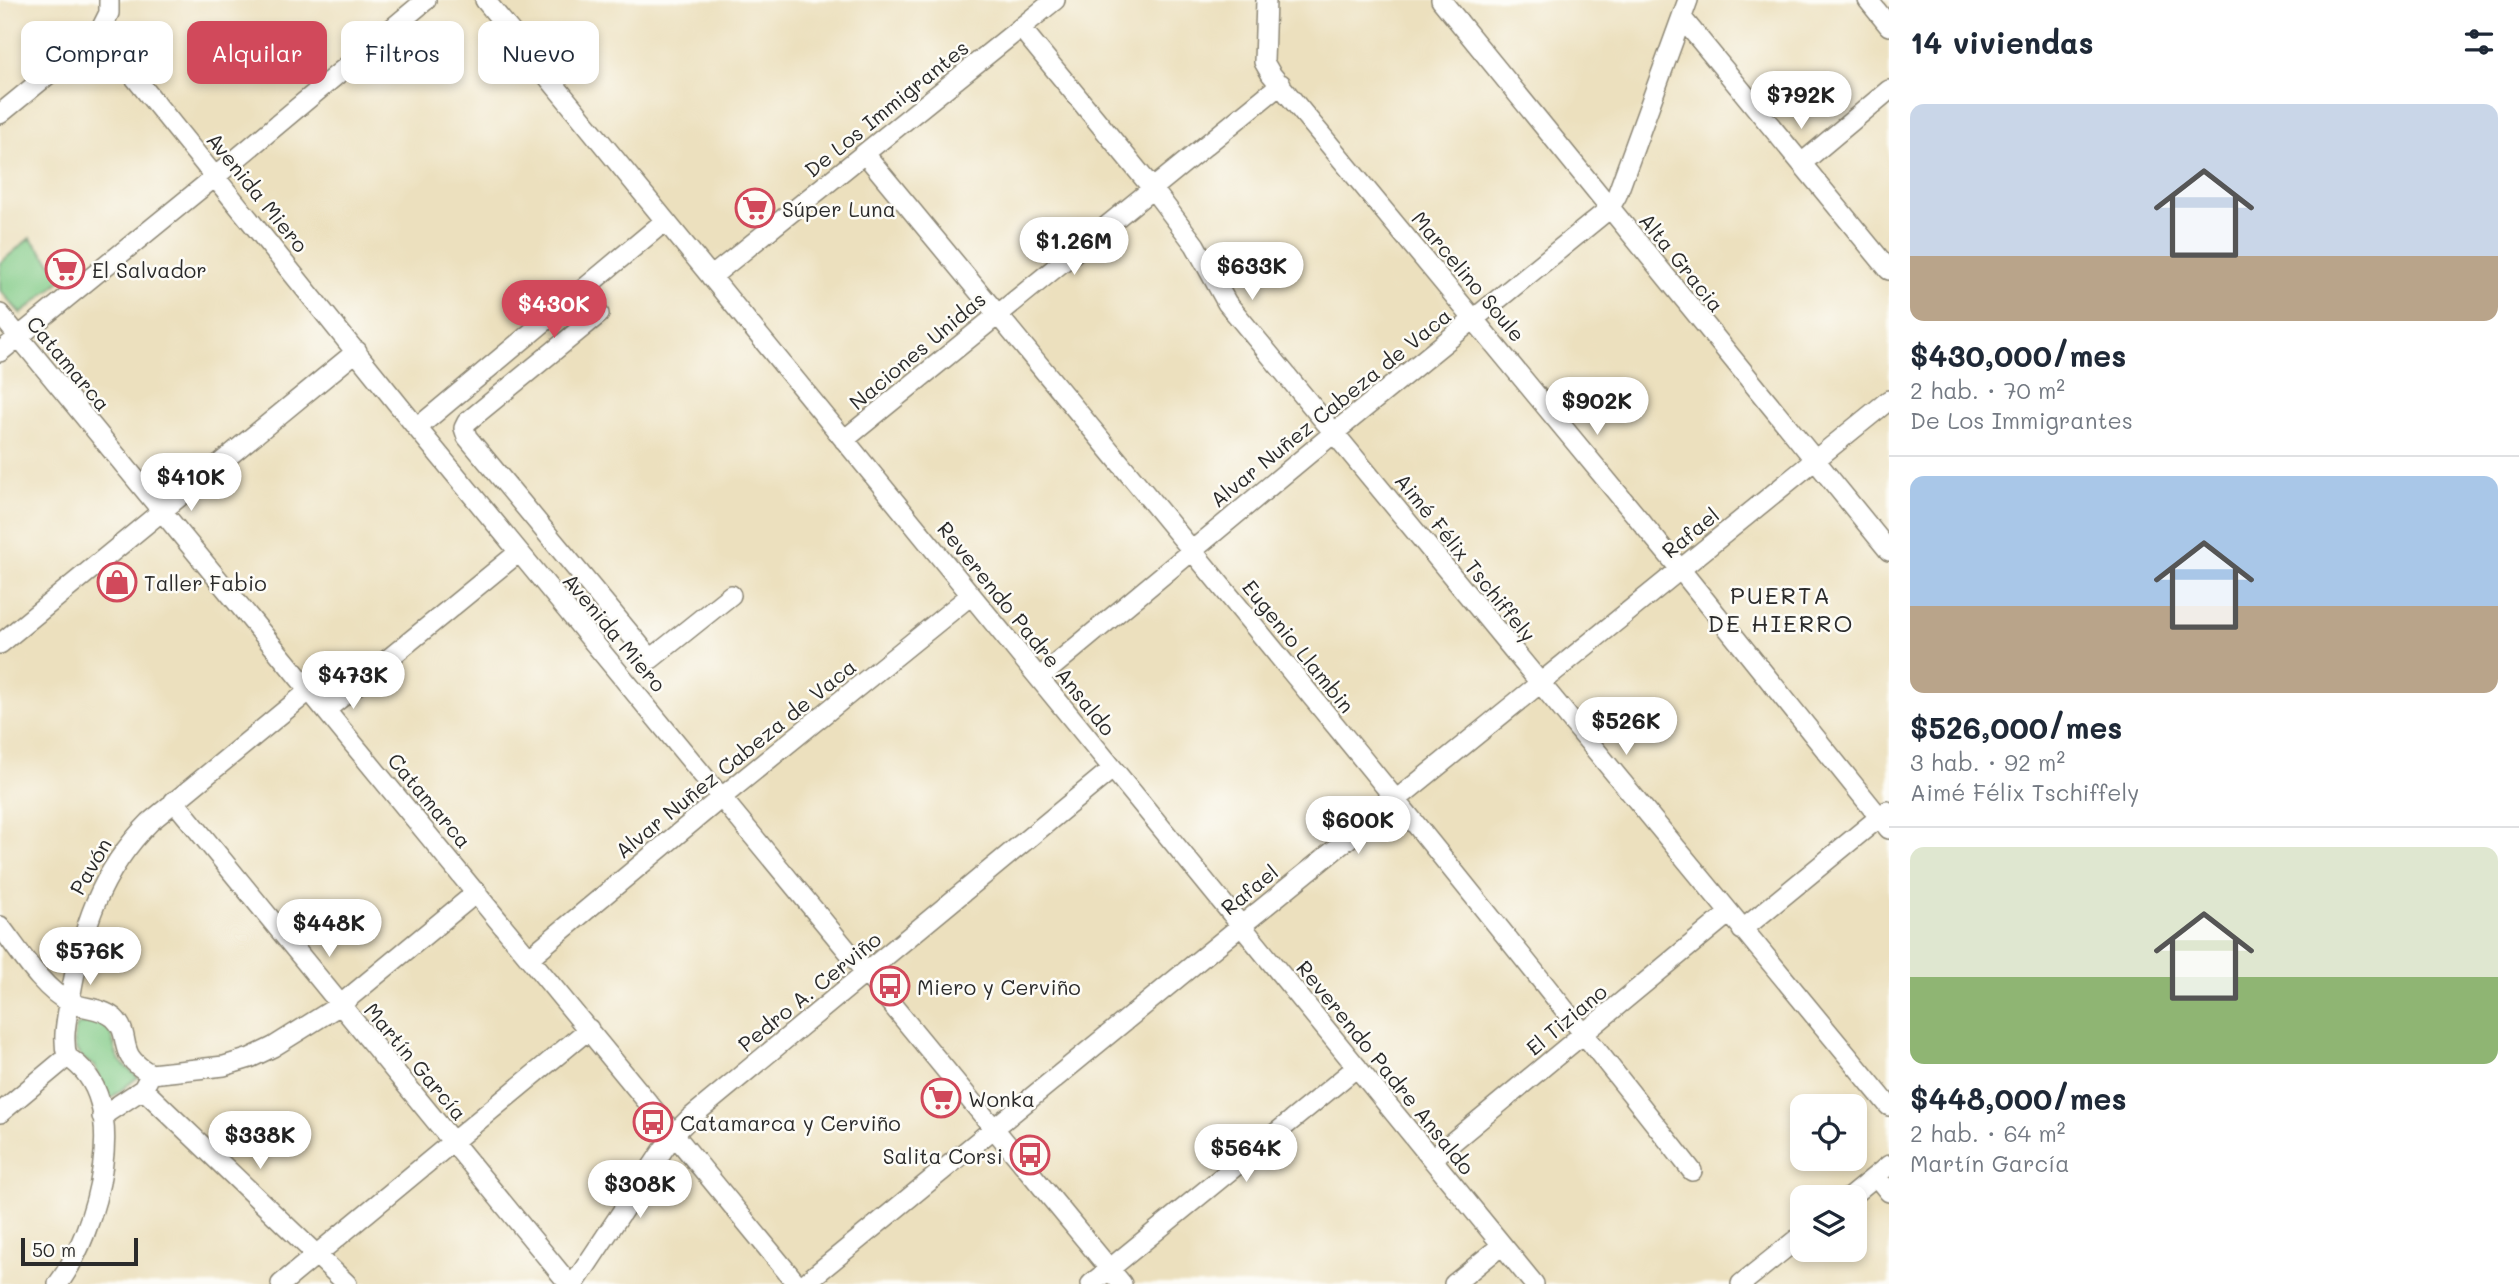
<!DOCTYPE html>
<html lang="es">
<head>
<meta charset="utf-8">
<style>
  :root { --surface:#fff; --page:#f2f2f3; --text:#1f2937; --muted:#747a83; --line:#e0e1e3; --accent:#d1495b }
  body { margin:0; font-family:Mali,sans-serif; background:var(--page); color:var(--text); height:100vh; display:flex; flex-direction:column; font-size:26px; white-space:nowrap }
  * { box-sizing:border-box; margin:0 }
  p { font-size:23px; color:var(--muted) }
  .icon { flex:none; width:38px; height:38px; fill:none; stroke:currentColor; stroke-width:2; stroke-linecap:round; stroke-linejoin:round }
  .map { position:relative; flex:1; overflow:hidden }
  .drawer { display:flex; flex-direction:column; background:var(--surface); width:630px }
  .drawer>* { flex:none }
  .banner { position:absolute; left:21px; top:21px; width:665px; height:63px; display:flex; gap:14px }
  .fabs { position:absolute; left:1790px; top:1094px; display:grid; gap:14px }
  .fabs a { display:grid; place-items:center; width:77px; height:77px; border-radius:14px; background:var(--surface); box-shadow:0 4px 10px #0003; font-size:35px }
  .scale { position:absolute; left:21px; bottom:18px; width:117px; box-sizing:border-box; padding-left:7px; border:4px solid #2b2b2b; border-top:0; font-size:19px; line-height:24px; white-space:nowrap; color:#2b2b2b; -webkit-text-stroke:5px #fdfcf7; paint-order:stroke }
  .price { position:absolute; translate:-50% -60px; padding:0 16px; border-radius:24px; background:#fff; color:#222; font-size:23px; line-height:46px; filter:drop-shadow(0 2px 4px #0008) }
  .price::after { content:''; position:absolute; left:50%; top:42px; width:21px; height:16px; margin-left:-10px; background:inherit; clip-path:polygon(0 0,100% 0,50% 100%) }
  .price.selected { background:var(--accent); color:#fff }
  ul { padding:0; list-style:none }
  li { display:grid; align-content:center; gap:14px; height:371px; padding:0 21px }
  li+li { border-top:2px solid var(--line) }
  li span { display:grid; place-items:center; height:217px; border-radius:14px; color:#555 }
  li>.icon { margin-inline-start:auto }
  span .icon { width:126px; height:126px; fill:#fffc; stroke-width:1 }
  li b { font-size:30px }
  h2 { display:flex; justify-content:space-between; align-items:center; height:84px; padding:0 21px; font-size:30px }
  .tag { padding:0 24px; border-radius:14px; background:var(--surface); box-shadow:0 4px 10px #0003; font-size:24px; line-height:63px }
  .tag.selected { background:var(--accent); color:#fff }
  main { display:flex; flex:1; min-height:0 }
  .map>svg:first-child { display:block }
  .green { fill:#81ca86; stroke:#567a58; stroke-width:2 }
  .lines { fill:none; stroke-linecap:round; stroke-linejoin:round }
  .minor-casing { stroke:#8c8674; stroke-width:22 }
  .minor { stroke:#fff; stroke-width:19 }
  .labels { text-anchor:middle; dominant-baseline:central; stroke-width:5; stroke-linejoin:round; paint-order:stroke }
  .street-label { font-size:21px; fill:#2b2b2b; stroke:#fdfcf7 }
  .poi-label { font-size:21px; fill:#2b2b2b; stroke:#fdfcf7; text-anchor:start }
  .quarter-label { font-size:24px; letter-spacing:2px; fill:#2b2b2b; stroke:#fdfcf7 }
</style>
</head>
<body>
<main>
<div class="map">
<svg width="1889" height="1284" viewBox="0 0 1889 1284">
  <rect width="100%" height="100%" fill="#fdfcf7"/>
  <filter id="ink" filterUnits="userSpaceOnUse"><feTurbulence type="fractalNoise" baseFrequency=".0143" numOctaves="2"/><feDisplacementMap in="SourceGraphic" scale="14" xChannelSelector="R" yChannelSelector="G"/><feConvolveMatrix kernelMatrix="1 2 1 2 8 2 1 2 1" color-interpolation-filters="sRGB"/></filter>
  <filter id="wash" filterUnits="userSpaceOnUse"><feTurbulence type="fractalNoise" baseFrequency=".00686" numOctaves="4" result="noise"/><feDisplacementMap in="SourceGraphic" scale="28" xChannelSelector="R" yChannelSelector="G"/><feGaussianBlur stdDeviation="1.57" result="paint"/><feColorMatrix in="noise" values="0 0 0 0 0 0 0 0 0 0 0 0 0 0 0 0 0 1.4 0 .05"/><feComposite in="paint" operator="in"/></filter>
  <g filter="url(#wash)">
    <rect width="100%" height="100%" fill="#ece0be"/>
    <path class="green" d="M30,238l34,40 -43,36 -21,-24v-27z
      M96,1020l13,7c10,30 1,28 29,50l-31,24 -12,-35c-19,-9 -25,-20 -18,-41z"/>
  </g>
  <g filter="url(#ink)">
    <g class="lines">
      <defs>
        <path id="minor" d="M485,0l1049,1284
          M1266,0l-2,62 7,12 409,495 209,260
          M1441,0l448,551
          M1868,0l21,26
          M1682,18l207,252
          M1021,28l131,160 43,57 32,58 662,803
          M99,33l318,395 705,856
          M0,114l99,-81 10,-20v-13
          M865,154c278,337 558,673 827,1017
          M1802,163l87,-73
          M711,277l344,-277
          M0,314l797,970
          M599,314l-132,108 -3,6 3,9 184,222 80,-64
          M0,352l216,-176 210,-176
          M417,428l248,-207
          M844,440l437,-356
          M0,644l357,-293
          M1039,678l296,-246 274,-223 8,-14 71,-195
          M326,710l193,-158
          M174,801l395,483
          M0,926c18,23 43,64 69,76 14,7 32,5 45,16 20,19 -1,36 37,56
          M1742,930l145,-119
          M530,957l192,-160 249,-202
          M67,1057c-5,-20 0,-39 3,-58 12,-70 29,-126 80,-177l160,-132
          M143,1089l204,195
          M0,1113l67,-56
          M102,1116l41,-27 8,-15 73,-8 26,-8 23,-11 67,-42 137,-113
          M1432,1159l296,-245
          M1876,1176l13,16
          M1850,1197l39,-32
          M58,1284c38,-51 78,-187 9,-227
          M281,1284l308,-255
          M574,1284l89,-134 12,-17 15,-15 422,-349
          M804,1284l438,-359 647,-525
          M1091,1284l266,-217
          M1454,1284l48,-39
          M1741,1284l61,-49"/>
      </defs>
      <use href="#minor" class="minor-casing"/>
      <use href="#minor" class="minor"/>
    </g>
  </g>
  <defs>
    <symbol id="supermarket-ring" viewBox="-11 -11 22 22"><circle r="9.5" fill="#fdfcf7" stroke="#d1495b" stroke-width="1.5"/><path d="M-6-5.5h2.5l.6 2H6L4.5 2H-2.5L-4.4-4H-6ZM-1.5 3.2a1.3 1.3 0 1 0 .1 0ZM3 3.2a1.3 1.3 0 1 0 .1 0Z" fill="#d1495b"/></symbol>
    <symbol id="shop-ring" viewBox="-11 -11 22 22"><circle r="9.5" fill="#fdfcf7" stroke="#d1495b" stroke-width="1.5"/><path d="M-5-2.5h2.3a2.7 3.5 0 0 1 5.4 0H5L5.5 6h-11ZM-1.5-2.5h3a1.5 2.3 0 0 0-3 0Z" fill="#d1495b"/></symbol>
    <symbol id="bus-ring" viewBox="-11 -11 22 22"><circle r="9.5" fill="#fdfcf7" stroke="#d1495b" stroke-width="1.5"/><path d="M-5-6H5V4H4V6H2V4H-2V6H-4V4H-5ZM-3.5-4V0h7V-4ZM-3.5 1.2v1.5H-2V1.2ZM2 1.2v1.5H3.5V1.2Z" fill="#d1495b"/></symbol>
  </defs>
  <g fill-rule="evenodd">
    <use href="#supermarket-ring" x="733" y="186" width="44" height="44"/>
    <use href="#supermarket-ring" x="43" y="247" width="44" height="44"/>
    <use href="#shop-ring" x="95" y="560" width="44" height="44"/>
    <use href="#bus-ring" x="868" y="964" width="44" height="44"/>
    <use href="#supermarket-ring" x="919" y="1076" width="44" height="44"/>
    <use href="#bus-ring" x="631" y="1100" width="44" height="44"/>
    <use href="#bus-ring" x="1008" y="1133" width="44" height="44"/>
  </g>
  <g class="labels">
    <g class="street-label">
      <text transform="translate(886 108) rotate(-39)">De Los Immigrantes</text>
      <text transform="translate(258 192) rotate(51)">Avenida Miero</text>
      <text transform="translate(1682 262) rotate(51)">Alta Gracia</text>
      <text transform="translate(1469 276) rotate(50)">Marcelino Soule</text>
      <text transform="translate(917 350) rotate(-40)">Naciones Unidas</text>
      <text transform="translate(69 363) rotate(50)">Catamarca</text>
      <text transform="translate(1330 407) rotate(-39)">Alvar Nuñez Cabeza de Vaca</text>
      <text transform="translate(1690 532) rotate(-39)">Rafael</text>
      <text transform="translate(1466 557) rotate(51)">Aimé Félix Tschiffely</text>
      <text transform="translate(1027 628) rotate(51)">Reverendo Padre Ansaldo</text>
      <text transform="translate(615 632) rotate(50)">Avenida Miero</text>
      <text transform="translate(1299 646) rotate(51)">Eugenio Llambin</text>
      <text transform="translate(735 758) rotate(-39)">Alvar Nuñez Cabeza de Vaca</text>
      <text transform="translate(430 800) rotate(50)">Catamarca</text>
      <text transform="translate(90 866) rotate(-60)">Pavón</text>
      <text transform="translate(1249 889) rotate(-39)">Rafael</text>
      <text transform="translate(809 991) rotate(-39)">Pedro A. Cerviño</text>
      <text transform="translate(1566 1019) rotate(-40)">El Tiziano</text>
      <text transform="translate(416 1061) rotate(50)">Martín García</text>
      <text transform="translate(1386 1067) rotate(51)">Reverendo Padre Ansaldo</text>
    </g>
    <g class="poi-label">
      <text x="782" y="208">Súper Luna</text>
      <text x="92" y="269">El Salvador</text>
      <text x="144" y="582">Taller Fabio</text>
      <text x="917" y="986">Miero y Cerviño</text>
      <text x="968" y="1098">Wonka</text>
      <text x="680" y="1122">Catamarca y Cerviño</text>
      <text x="1003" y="1155" text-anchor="end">Salita Corsi</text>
    </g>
    <g class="quarter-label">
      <text x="1781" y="594">PUERTA<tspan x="1781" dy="28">DE HIERRO</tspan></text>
    </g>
  </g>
</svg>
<div class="fabs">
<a><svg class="icon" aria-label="locate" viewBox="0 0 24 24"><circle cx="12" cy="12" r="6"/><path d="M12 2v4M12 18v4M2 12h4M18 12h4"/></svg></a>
<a><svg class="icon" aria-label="layers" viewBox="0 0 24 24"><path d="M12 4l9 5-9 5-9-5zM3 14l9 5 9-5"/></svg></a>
</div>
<div class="scale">50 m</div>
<b class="price" style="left:1801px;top:131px">$792K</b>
<b class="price" style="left:1074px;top:277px">$1.26M</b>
<b class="price" style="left:1252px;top:302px">$633K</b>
<b class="price selected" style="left:554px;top:340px">$430K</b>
<b class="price" style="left:1597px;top:437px">$902K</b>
<b class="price" style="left:191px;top:513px">$410K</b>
<b class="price" style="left:353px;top:711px">$473K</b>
<b class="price" style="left:1626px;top:757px">$526K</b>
<b class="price" style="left:1358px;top:856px">$600K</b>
<b class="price" style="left:329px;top:959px">$448K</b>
<b class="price" style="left:90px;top:987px">$576K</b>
<b class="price" style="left:260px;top:1171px">$338K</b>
<b class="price" style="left:1246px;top:1184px">$564K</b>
<b class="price" style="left:640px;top:1220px">$308K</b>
<div class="banner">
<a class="tag">Comprar</a>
<a class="tag selected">Alquilar</a>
<a class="tag">Filtros</a>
<a class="tag">Nuevo</a>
</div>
</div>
<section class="drawer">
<h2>14 viviendas<svg class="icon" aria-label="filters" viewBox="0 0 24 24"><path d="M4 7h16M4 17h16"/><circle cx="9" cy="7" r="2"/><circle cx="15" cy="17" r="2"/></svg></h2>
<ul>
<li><span style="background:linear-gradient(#c9d6e8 70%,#b9a48a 0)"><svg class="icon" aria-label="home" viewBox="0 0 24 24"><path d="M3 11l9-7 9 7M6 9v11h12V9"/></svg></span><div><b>$430,000/mes</b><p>2 hab. · 70 m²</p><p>De Los Immigrantes</p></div></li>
<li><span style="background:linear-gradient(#a9c7e8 60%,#b9a48a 0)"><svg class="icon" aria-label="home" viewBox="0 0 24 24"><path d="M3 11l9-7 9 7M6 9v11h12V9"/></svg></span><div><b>$526,000/mes</b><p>3 hab. · 92 m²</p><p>Aimé Félix Tschiffely</p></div></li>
<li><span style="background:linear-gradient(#dfe7d0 60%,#8fb573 0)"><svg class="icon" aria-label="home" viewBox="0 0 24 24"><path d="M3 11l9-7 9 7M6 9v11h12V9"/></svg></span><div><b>$448,000/mes</b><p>2 hab. · 64 m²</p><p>Martín García</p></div></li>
</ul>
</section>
</main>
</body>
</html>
